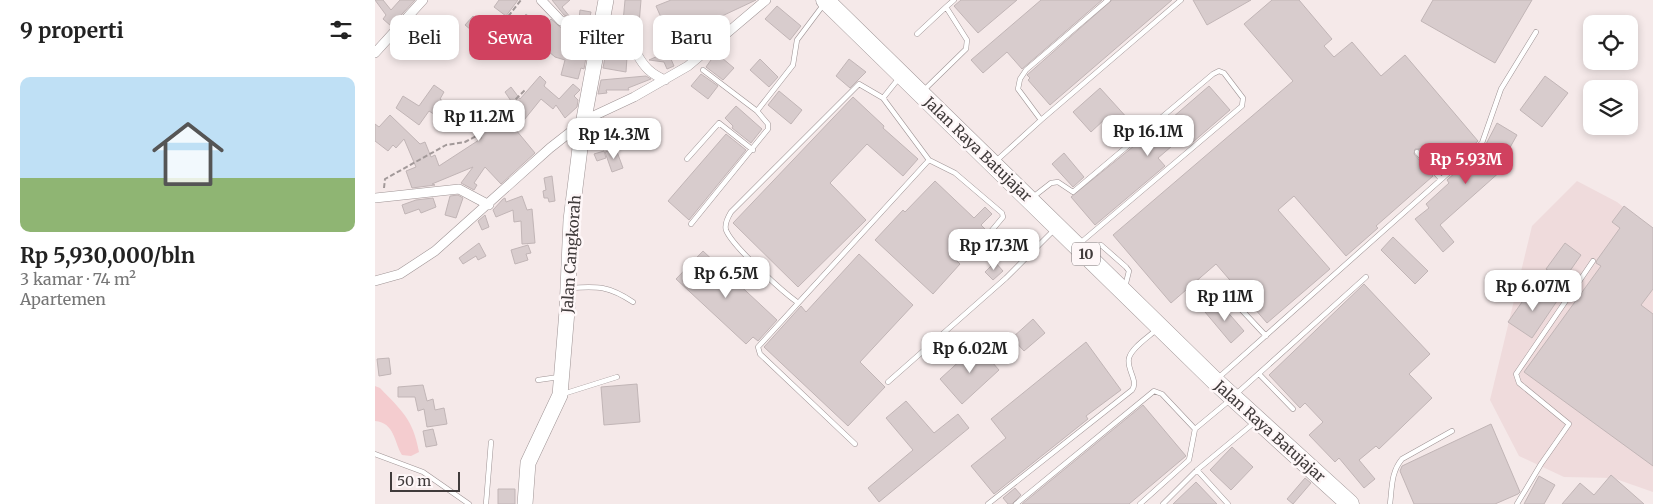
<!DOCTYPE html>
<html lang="id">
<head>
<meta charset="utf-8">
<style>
  :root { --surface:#fff; --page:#f6f6f6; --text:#222; --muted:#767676; --line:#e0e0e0; --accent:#d0415f }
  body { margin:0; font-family:Merriweather,serif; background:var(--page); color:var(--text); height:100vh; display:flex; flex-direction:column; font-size:19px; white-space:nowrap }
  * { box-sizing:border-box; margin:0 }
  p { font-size:16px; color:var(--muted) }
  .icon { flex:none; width:28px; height:28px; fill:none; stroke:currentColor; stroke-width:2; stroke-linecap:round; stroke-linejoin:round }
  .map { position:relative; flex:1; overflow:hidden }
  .sheet { display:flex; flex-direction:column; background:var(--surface); width:375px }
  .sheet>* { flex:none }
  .top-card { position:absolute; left:15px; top:15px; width:475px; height:45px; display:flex; gap:10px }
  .fabs { position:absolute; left:1208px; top:15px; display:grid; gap:10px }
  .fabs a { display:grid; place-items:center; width:55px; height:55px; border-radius:10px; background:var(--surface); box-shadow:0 2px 8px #0003; font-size:25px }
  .scale { position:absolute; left:15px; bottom:12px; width:70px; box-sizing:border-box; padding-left:5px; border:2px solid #403b3b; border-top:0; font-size:14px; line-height:18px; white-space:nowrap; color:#403b3b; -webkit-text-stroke:4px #fef7f8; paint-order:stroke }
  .price { position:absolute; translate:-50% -42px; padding:0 11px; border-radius:10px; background:#fff; color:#222; font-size:16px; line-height:32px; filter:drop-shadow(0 1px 2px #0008) }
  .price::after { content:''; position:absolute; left:50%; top:30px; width:15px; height:11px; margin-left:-8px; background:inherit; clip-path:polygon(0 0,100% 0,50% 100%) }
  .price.on { background:var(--accent); color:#fff }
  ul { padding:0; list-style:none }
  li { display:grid; align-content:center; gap:10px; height:265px; padding:0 20px }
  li+li { border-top:1px solid var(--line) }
  li span { display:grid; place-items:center; height:155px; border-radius:10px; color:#555 }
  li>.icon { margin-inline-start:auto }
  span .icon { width:90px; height:90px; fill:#fffc; stroke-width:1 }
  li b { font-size:21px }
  h2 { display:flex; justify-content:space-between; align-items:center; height:60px; padding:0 20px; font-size:21px }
  .pill { padding:0 18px; border-radius:10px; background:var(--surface); box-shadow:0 2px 8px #0003; font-size:18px; line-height:45px }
  .pill.on { background:var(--accent); color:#fff }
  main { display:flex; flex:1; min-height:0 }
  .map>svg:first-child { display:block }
  .built { fill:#efdbdc }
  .green { fill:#f4cccf }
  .building { fill:#d8cccd; stroke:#c1b5b6 }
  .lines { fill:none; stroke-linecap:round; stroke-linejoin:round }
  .lane-casing { stroke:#9e9394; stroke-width:5.5 }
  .street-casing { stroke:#9e9394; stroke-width:10 }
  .primary-casing { stroke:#9e9394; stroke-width:16 }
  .highway-casing { stroke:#9e9394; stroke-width:19 }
  .path { stroke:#a29999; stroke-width:2; stroke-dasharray:5 2.5; stroke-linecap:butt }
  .lane { stroke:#fff; stroke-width:4.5 }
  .street { stroke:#fff; stroke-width:9 }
  .primary { stroke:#fff; stroke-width:15 }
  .highway { stroke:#fff; stroke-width:18 }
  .labels { text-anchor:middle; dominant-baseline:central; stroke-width:5; stroke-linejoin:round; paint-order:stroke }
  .shield { fill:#fef7f8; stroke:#797374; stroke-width:1 }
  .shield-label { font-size:14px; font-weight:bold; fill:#403b3b }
  .street-label { font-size:15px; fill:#403b3b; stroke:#fef7f8 }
</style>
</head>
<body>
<main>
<section class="sheet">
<h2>9 properti<svg class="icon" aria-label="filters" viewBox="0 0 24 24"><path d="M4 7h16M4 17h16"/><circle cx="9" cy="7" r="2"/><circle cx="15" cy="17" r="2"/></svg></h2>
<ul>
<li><span style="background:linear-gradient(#bfe0f5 65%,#8fb573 0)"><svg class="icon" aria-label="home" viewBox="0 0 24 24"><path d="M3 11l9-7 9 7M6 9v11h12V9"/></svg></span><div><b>Rp 5,930,000/bln</b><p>3 kamar · 74 m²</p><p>Apartemen</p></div></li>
</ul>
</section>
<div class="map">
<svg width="1278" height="504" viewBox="0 0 1278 504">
  <rect width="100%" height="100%" fill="#f5e9e9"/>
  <path class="built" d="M1202,181l40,21 36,29v261l-40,-14 -49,-1 -45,-21 -29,-56 42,-174z"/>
  <path class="green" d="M0,386l5,2c22,23 33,31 39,64l-8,4 -9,-1c-8,-13 -7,-32 -27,-34z"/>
  <path class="building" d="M0,0h8l8,10 9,-10h15l-24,26 -8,-7 3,-4z
    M124,0h19l-12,16 -12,-9z
    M177,0h18l-8,7 8,10 -6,-2z
    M250,0h16l-4,48 -6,3 1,6h-5l-1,15 -23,-4 9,-47 11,1z
    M296,0h85l-85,40 -15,-34z
    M586,0h56l-39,33 -24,-27z
    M666,0h61l-80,69 -15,-17 -24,21 -12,-13z
    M737,0h60l-122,105 -22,-25 2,-2 -3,-3z
    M818,0h58l-44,25z
    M897,0h27l33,39 -8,7 10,11 18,-15 29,34 24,-21 73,86 -36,33 -22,-25h-5l-1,5 19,22 -57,50 2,2 -32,28 -52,-60 -16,14 52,59 -63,54 -51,-59 -45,39 -58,-68 180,-154 -49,-57z
    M1058,0h99l-37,63 -74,-42z
    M402,6l24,20 -11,14 -25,-21z
    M205,10l11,2 -2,9 -10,-2z
    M151,14l16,14 9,-9 9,8 30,7 -6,35 -3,-1 -3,11 -17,-4 4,-15 -10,-3 -21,-18 2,-2 -17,-14z
    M98,16l13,12 1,-2 13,17 -9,8 -15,-17 -11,-9z
    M132,42l10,8 -6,8 -10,-8z
    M289,43l10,23 -7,3 -3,-7 -15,-2 11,-5 -4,-8z
    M341,53l18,15 -11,12 -17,-13z
    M385,59l18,18 -9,10 -19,-17z
    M474,59l17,13 -16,16 -14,-12z
    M326,74l17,12 -10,13 -17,-13z
    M165,76l6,6 -2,4 15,13 14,-15 7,6 -6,6 4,4 -1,7 -12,11 -9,-13 -3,4 -12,-10 -25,31 19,23 -34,31 -16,-17 -11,16 3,2 -3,5 -13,-7 12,-16 -41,17 3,1 -23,3 -6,-17 10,-4 -12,-28 -8,9 -3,-3 -5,6 -13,-10v-17l4,3 11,-12 30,29 5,-2 6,15 4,-2 4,11 43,-28 -14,-15 8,-7 14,16 25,-25 -10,-15 6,-5 9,12z
    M271,76l5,3 -23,9 1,2h-23l1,3 -9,1 3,-14z
    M1170,76l23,17 -26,34 -22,-17z
    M59,85l10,7 -4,7 11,8 -8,13 -14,-9 -10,14 -23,-17 7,-12 16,10z
    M834,86l21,24 -37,32 -7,-8 -28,24 7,8 -70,59 -24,-28 74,-60 19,-15 1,2z
    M725,88l39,43 -13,11 -20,-24 -15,14 -18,-20z
    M404,91l23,19 -11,14 -23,-19z
    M478,97l31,29 -1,2 35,31 -15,17 -36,-32 -37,39 36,37 -68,67 -65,-64z
    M361,106l26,23 -11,14 -19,-15 1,-2 -8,-8z
    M229,118l6,11 -10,3 -3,-11z
    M1122,123l20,12 -18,32 3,3 -62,55 14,17 -11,10 -28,-33 14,-11 -3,-4 23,-21 -2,-3 38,-34z
    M351,134l20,16 -57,70 -21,-19z
    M241,149l7,19 -11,4 -7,-20z
    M229,151l2,7 -9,3 -3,-7z
    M689,153l20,24 -11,10 -21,-23z
    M177,176l3,25 -6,1 -1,-4h-4l-1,-7 3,-1 -2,-12z
    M560,181l39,37 11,-11 7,7 -11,11 4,4 -29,31 4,4 -27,30 -58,-54 28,-30 2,2z
    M83,195l5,3 -7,20 -11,-3 5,-19z
    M147,196l5,14 5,-1 3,34 -13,1 -1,-23 -7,1 -1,-12 -17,7 -3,-7 10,-11 2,-1 1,4z
    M58,198l3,9 -15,6 -2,-4 -14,5 -3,-9 14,-5z
    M1249,206l29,22v61l-12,16 12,9v152l-129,-94 77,-106 -5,-3 1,-3 23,-32 -8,-6z
    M110,215l4,12 -7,3 -4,-9z
    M1018,237l35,34 -13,13 -34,-34z
    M104,243l7,13 -8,4 -2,-4 -13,8 -4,-6z
    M1190,243l16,12 -18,26 -17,-12z
    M153,245l3,8 -5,1 2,6 -13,4 -4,-14z
    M328,251l74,69 -19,21 -5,-4 -7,7 -70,-65z
    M484,254l54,51 -53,57 25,25 -37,39 -84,-79 37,-41 5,6z
    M620,262l8,9 -10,9 -8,-8z
    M989,284l66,70 -21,20 23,24 -53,51 -3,-3 -17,14 16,19 -11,9 -25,-30 -4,4 -26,-27 14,-13 -18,-19 -5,5 -31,-33z
    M1159,285l23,16 -25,37 -24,-16z
    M843,301l26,30 -13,12 -26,-31z
    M658,319l12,14 -21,18 -12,-13z
    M711,342l35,48 -35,26 2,3 -94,75 -23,-28 35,-28 -15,-19z
    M602,345l22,25 -37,34 -22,-25z
    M14,358l2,16 -12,2 -2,-17z
    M262,384l3,38 -36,3 -3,-38z
    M48,385l4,16 6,-2 2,11 9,-2 3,16 -20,3 -3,-18 -6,2 -3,-14h-17v-10z
    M531,401l28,32 24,-19 11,14 -90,74 -11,-14 45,-38 -27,-32z
    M768,405l43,51 -57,48h-107z
    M1116,424l29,68 -2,2 -23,10h-81l-14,-33 2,-5z
    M58,429l4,16 -11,2 -3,-16z
    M857,447l21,20 -22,23 -21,-20z
    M1236,475l33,29h-82l18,-21 14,12z
    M1164,476l16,9 -11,19h-20z
    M930,478l6,5 -18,21 -6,-5z
    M821,482l21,22h-44z
    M640,488l6,7 -9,9h-4l-5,-6z
    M123,489h17v15h-17z"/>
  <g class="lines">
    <defs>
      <path id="lane" d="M733,0l-82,70 -6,9 -2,10 23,31 140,-120
        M542,34l29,-27
        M328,70l54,41
        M548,91l43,-42 1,-9 -21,-33 8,-7
        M508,98l16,-20
        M1042,152l24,27
        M312,159l32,-36 34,27
        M621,161l45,-41
        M658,197l18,-14 7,-1 15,10 140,-118 6,-3 5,2 19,25 -1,8 -163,138
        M316,224l77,-95v-5l-11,-13 36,-46 4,-25 27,-36
        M714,251l5,-4 7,-2 25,22 3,4 -4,16
        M195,288c28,-2 39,-2 63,14
        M847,289l44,47
        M422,302c-15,-11 -65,-56 -71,-72 -2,-6 2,-13 5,-18l128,-128 24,14 46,62 26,13 47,40 1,4 -25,30
        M884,374l34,35
        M842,379l265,-236 19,-54 35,-57
        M163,380l21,-3
        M513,382l118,-104 49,-49
        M188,394l54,-17
        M860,395l131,-118
        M480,444l-95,-90 -2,-7 171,-187
        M0,454l48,18 46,32
        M822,470l31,34
        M111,504l5,-62
        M613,504l144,-114c7,-9 -6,-21 -3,-32 3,-11 20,-21 28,-29
        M641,504l138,-113 8,3 33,35
        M765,504l49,-44 6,-31 35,-29
        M788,504l34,-34 58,-48
        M1015,504c2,-16 1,-32 12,-45l50,-28
        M1142,504l24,-40 28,-40 -50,-41 -3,-9 77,-113"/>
      <path id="street" d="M166,0l20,21 40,9
        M0,53l48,-53
        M262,54c7,13 14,20 28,26
        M0,198l84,-9 30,16
        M0,281l25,-7 35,-23 115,-103 37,-29 47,-22 54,-31 78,-66"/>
      <path id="primary" d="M150,504l3,-41 32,-68 7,-84 4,-91 12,-96 23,-124"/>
      <path id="highway" d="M450,0l390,381 135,123"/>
    </defs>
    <use href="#lane" class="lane-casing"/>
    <use href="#street" class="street-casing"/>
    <use href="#primary" class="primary-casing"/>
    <use href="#highway" class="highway-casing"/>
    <path class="path" d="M124,28l22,-28
      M9,188l1,-9 61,-34 19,-3 17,-9 44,-44"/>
    <use href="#lane" class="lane"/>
    <use href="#street" class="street"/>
    <use href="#primary" class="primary"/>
    <use href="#highway" class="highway"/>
  </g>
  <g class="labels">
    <rect class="shield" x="697" y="242.5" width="28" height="23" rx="4"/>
    <g class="shield-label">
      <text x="711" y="254">10</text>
    </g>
    <g class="street-label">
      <text transform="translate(603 149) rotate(44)">Jalan Raya Batujajar</text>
      <text transform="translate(196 254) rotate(-86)">Jalan Cangkorah</text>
      <text transform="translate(895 431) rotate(42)">Jalan Raya Batujajar</text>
    </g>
  </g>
</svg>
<div class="fabs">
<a><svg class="icon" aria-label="locate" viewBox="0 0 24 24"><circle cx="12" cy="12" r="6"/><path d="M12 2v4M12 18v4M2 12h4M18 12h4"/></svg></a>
<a><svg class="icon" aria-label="layers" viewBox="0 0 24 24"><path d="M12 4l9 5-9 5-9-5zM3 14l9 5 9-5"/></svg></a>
</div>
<div class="scale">50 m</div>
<b class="price" style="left:104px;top:142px">Rp 11.2M</b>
<b class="price" style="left:773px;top:157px">Rp 16.1M</b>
<b class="price" style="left:239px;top:160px">Rp 14.3M</b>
<b class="price on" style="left:1091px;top:185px">Rp 5.93M</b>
<b class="price" style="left:619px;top:271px">Rp 17.3M</b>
<b class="price" style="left:351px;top:299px">Rp 6.5M</b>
<b class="price" style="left:1158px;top:312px">Rp 6.07M</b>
<b class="price" style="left:850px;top:322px">Rp 11M</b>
<b class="price" style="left:595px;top:374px">Rp 6.02M</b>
<div class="top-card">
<a class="pill">Beli</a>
<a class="pill on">Sewa</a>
<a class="pill">Filter</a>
<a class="pill">Baru</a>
</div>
</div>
</main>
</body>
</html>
